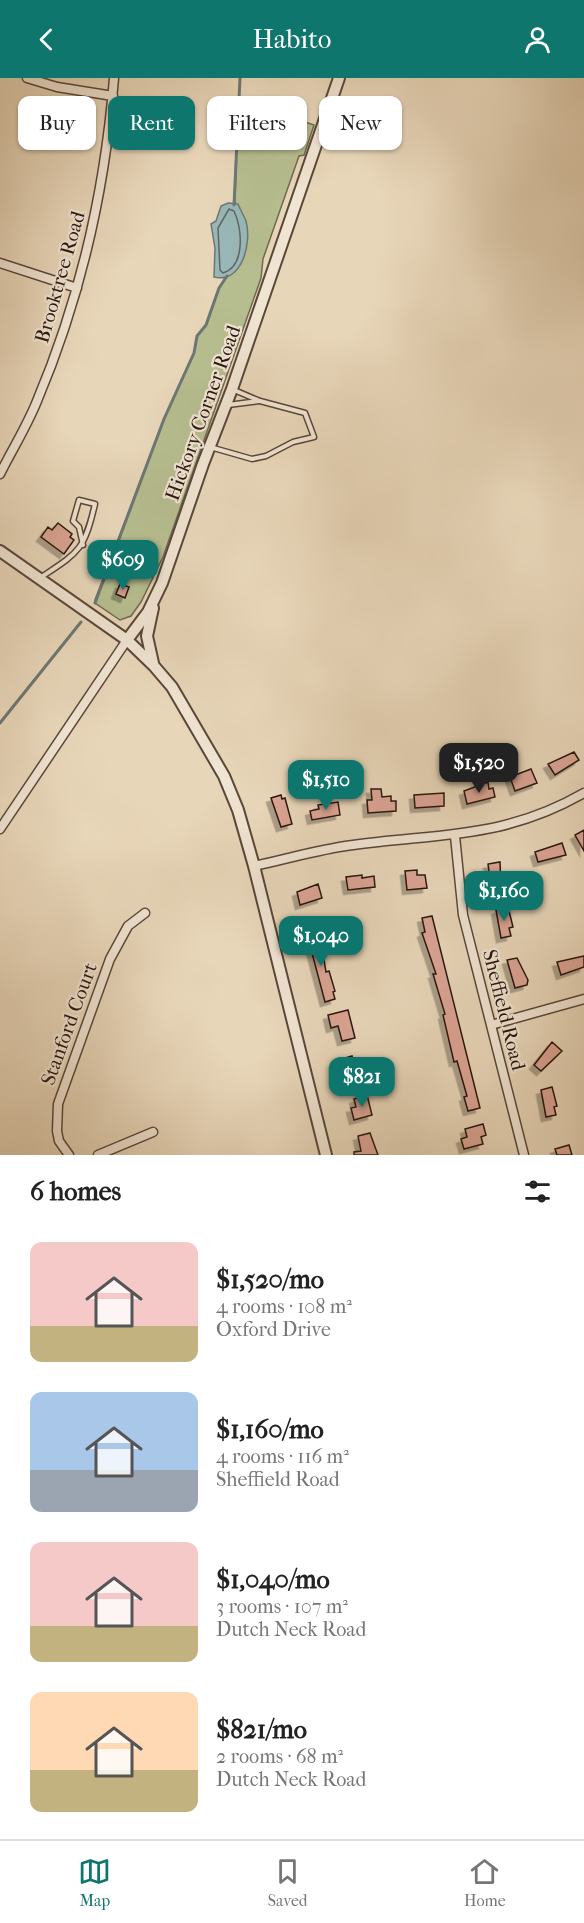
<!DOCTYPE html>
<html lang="en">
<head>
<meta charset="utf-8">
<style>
  :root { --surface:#fff; --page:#f2f2f2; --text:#222; --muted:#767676; --line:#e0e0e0; --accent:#0f766e }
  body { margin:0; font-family:"IM FELL French Canon",serif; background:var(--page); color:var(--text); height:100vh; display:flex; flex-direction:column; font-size:22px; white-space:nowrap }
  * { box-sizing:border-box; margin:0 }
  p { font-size:20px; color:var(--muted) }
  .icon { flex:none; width:33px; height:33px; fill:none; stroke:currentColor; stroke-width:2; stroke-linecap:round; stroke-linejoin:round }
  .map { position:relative; height:1077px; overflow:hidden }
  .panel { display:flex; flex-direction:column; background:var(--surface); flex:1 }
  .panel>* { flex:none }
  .hud { position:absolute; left:18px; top:18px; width:549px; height:54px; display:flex; gap:12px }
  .price { position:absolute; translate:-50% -51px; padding:0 14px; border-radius:12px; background:var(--accent); color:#fff; font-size:20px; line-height:39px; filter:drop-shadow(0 2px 3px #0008) }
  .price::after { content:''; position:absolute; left:50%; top:36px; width:18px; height:14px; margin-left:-9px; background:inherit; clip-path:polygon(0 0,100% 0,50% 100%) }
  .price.active { background:#222; color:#fff }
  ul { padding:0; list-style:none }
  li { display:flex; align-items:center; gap:18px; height:150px; padding:0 30px }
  li span { display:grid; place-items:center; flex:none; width:168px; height:120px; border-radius:12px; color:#555 }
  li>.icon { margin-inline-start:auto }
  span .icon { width:72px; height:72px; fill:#fffc; stroke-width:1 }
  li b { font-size:26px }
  h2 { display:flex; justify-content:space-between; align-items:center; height:72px; padding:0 30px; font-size:26px }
  .tag { padding:0 21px; border-radius:12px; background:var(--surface); box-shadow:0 2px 4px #0004; font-size:21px; line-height:54px }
  .tag.active { background:var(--accent); color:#fff }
  header { display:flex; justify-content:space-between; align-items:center; height:78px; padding:0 30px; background:var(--accent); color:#fff; font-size:27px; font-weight:600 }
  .tab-bar { display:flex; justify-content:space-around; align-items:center; height:84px; border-top:2px solid var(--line); background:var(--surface); font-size:16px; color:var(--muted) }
  .tab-bar a { display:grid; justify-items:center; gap:3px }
  .tab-bar .active { color:var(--accent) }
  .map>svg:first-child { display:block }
  .green { fill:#b6bd8f; stroke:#706a50; stroke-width:1.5 }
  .water { fill:#98b7b6; stroke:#6c7774; stroke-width:1.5 }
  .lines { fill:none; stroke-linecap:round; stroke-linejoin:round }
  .shore { stroke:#606763; stroke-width:1.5 }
  .stream { stroke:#6c7774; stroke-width:3 }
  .building { fill:#dba494; stroke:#291710; stroke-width:1.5; filter:url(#shadow) }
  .service-casing { stroke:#59473a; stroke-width:7 }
  .minor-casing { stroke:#59473a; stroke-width:11 }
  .tertiary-casing { stroke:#59473a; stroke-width:14 }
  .service { stroke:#f0e4d2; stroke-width:4 }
  .minor { stroke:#f0e4d2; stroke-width:8 }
  .tertiary { stroke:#f0e4d2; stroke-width:10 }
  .labels { text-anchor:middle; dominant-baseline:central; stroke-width:4.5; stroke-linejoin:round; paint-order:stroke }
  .street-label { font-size:20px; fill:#291710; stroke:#f0e4d2 }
</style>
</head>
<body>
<header><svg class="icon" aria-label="back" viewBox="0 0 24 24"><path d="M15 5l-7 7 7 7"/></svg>Habito<svg class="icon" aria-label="person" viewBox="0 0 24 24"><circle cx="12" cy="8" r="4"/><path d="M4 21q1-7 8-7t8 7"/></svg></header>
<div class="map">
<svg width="584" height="1077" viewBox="0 0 584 1077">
  <defs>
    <filter id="shadow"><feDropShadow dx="-4.5" dy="4.5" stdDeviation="0" flood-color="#0004"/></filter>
  </defs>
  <rect width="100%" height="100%" fill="#e8d6b9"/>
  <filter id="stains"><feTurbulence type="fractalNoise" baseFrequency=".00333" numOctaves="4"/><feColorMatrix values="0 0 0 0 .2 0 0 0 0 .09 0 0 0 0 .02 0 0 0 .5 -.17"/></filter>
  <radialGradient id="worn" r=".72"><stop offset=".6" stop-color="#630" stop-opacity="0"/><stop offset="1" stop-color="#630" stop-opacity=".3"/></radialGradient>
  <path class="green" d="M238,21l76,26 -10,30 -5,1 -36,103 -2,19 -98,279 -22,45 -10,14 -11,4 -25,-17v-3l69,-181 30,-66 3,-17 9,-11 13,-37 14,-21z"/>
  <path class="water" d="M228,125l10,1c2,5 6,12 8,17 6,22 -4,63 -32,56l1,-29 -4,-24 5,-3 5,-15z"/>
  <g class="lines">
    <path class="shore" d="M229,131l5,2c8,16 12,55 -11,62l-3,-3 -2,-42z"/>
    <path class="stream" d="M234,127l6,-127
      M95,525l69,-184 30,-66 3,-17 9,-11 13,-37 8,-12
      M0,645l81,-101"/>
  </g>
  <path class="building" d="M58,445l14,11 -2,3 4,3 -10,14 -23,-17 7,-10 4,3z
    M120,506l9,3 -4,11 -9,-4z
    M574,674l5,8 -24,15 -7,-11z
    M531,691l6,14 -22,8 -5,-14z
    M488,704l1,7 4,-1 2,9 -28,7 -3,-13z
    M371,711h10l1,8 9,-1v5h5v10l-28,2 -1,-13h5z
    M444,715v13l-29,2 -1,-13z
    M281,717l1,4 3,-1 7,26 -11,3 -10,-29z
    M338,724l2,13 -28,5 -2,-9 9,-2 -1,-4z
    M584,752v21l-9,-16z
    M562,765l4,12 -28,7 -3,-10z
    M500,784l1,28 -9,2 -4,-28z
    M417,792v5h8l2,13 -20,2 -2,-19z
    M362,797v3l12,-2 1,11 -27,3 -2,-13z
    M318,806l4,14 -22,7 -3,-13z
    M508,829l5,20 -4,1 2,8 -10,2 -5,-28z
    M432,838l48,192 -12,3 -4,-14 3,-1 -10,-35 -3,1 -11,-47 2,-1 -12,-40h3l-14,-41 3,-1 -3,-14z
    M319,853l7,41 3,-1 6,20 -2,1 2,7 -10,3 -18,-68z
    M584,878v11l-23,8 -4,-13z
    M517,880l11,22 -1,5 -12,3 -8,-28z
    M348,932l7,28 -13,3 -4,-15 -7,2 -3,-13z
    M552,964l10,9 -21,20 -7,-6z
    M352,978l5,20 -14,3 -5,-19z
    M552,1009l5,19 -3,1 2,8 -10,2 -5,-27z
    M367,1017l5,20 -18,5 -3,-12 5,-1 -2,-8z
    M483,1046l3,11 -5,2 2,7 -19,5 -3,-10 6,-2 -2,-8z
    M370,1055l8,22h-24v-3l7,-1 -3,-15z
    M569,1067l3,10h-15l-2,-6z"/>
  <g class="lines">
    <defs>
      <path id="service" d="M228,327l31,-4
        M210,369l42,12 14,-3 27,-14 21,-5 -9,-24 -45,-12 -26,-11
        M40,500c39,-26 44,-27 55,-74l-16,-4 -6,21 6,6 4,18"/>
      <path id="minor" d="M27,0l30,9 56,9
        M0,185l77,25
        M0,396c12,-24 27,-48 37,-73 44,-104 68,-211 77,-323
        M0,751l127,-189
        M455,758l8,79 61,240
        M254,788c33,-7 66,-17 99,-21 87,-12 151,-6 231,-52
        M491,947l93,-26
        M69,1077l-10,-14 -2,-10 1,-27 52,-145 18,-33 17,-13
        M98,1077l55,-23"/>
      <path id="tertiary" d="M0,473l127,89 27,26 18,21 52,89 14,34 16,56 72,289
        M127,562l21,-28 14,-29 41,-119 29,-75 107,-311
        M153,585l-6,-27 6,-28"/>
    </defs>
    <use href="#service" class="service-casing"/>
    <use href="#minor" class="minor-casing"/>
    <use href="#tertiary" class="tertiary-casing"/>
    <use href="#service" class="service"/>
    <use href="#minor" class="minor"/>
    <use href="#tertiary" class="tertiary"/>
  </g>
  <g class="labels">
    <g class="street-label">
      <text transform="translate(60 199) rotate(-74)">Brooktree Road</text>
      <text transform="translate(203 335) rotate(-70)">Hickory Corner Road</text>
      <text transform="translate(504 932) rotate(76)">Sheffield Road</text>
      <text transform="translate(69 946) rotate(-70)">Stanford Court</text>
    </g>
  </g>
  <rect width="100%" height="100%" filter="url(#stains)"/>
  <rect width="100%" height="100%" fill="url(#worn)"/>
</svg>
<b class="price" style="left:123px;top:513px">$609</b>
<b class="price active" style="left:479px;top:716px">$1,520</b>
<b class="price" style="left:326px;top:733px">$1,510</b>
<b class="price" style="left:504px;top:844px">$1,160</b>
<b class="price" style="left:321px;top:889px">$1,040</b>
<b class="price" style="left:362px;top:1030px">$821</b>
<div class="hud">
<a class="tag">Buy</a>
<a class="tag active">Rent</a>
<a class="tag">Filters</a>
<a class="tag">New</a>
</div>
</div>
<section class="panel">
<h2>6 homes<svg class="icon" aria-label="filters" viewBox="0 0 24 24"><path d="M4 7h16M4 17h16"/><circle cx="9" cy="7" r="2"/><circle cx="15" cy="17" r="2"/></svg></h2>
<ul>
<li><span style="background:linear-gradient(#f6c9c9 70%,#c2b280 0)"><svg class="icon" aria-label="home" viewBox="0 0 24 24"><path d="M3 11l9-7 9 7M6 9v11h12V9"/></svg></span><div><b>$1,520/mo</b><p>4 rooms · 108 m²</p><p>Oxford Drive</p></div></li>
<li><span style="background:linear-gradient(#a9c7e8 65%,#9aa5b1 0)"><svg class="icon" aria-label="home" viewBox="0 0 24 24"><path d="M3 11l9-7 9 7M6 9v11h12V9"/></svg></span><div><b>$1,160/mo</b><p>4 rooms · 116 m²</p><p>Sheffield Road</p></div></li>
<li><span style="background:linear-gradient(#f6c9c9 70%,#c2b280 0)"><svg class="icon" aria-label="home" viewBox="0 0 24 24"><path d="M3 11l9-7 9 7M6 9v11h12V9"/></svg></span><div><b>$1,040/mo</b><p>3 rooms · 107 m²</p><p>Dutch Neck Road</p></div></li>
<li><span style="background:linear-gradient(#ffd9b3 65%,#c2b280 0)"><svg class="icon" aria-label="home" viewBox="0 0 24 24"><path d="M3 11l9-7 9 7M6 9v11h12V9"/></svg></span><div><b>$821/mo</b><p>2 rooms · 68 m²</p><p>Dutch Neck Road</p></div></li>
</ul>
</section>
<nav class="tab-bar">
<a class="active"><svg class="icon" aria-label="map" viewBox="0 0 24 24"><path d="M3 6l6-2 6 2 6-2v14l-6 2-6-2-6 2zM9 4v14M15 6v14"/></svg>Map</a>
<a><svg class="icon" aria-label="saved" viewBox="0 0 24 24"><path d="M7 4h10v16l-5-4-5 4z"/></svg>Saved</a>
<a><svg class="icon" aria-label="home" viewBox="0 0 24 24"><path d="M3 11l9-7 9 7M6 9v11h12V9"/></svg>Home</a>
</nav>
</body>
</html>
